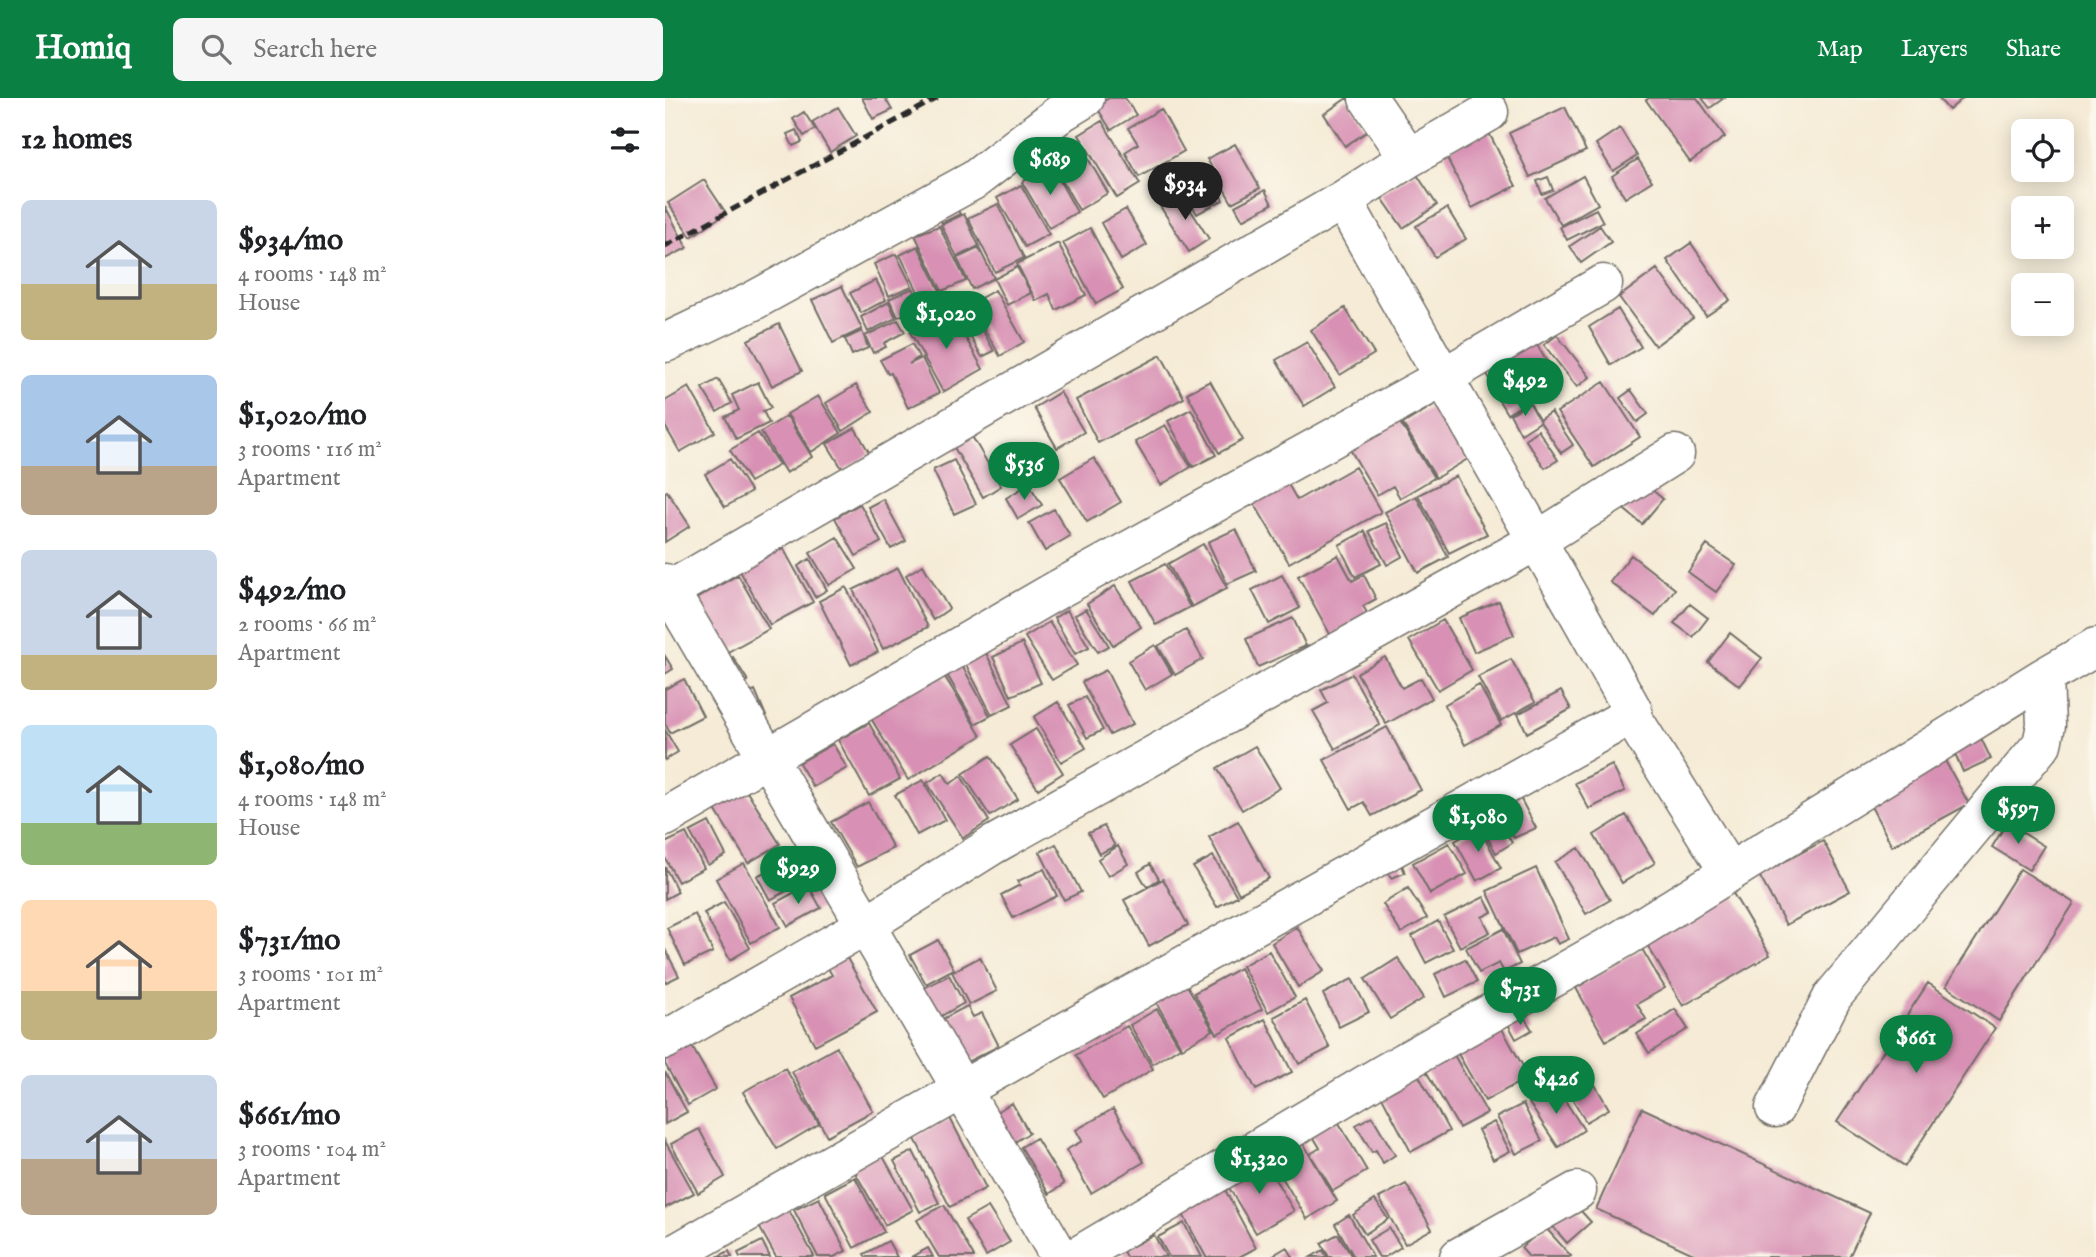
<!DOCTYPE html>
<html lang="en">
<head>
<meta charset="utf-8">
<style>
  :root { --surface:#fff; --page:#f6f6f6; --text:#202124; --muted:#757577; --accent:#0b8043 }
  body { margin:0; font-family:"IM FELL English",serif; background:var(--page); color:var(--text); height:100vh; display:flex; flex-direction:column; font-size:26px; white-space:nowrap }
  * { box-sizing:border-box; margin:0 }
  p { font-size:23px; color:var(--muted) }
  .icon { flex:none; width:38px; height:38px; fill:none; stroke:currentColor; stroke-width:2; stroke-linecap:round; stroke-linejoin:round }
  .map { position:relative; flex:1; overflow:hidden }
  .details { display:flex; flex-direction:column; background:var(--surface); width:665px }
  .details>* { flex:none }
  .buttons { position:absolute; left:1346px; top:21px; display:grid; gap:14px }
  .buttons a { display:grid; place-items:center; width:63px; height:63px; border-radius:10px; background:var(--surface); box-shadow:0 4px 18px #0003; font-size:35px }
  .price { position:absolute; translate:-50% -60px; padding:0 16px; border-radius:24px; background:var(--accent); color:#fff; font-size:23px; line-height:46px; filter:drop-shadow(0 2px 4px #0008) }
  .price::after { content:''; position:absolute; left:50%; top:42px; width:21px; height:16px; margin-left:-10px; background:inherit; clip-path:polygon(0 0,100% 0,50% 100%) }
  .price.active { background:#222; color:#fff }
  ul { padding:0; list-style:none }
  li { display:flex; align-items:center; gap:21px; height:175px; padding:0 21px }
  li span { display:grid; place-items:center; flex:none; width:196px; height:140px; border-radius:10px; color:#555 }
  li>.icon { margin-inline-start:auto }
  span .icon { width:84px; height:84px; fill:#fffc; stroke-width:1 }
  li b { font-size:30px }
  h2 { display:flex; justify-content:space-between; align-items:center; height:84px; padding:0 21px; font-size:30px }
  header { display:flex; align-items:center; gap:42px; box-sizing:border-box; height:98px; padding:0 35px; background:var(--accent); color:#fff }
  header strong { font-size:33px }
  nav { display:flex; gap:38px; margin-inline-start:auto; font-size:24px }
  .search { width:490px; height:63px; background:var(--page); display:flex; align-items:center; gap:18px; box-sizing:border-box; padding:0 24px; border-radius:10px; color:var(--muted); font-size:26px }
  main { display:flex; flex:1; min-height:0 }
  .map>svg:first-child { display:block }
  .building { fill:#d891b4 }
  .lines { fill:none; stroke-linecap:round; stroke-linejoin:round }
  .minor-casing { stroke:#726e67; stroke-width:41 }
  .tertiary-casing { stroke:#726e67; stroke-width:41 }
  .minor { stroke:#fff; stroke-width:38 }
  .tertiary { stroke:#fff; stroke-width:38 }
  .rail { stroke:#2b2b2b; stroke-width:5; stroke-dasharray:10 5; stroke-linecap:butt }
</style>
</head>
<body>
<header>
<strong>Homiq</strong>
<div class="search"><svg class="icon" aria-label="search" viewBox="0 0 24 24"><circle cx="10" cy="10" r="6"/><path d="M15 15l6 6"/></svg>Search here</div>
<nav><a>Map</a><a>Layers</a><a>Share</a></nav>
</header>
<main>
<section class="details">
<h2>12 homes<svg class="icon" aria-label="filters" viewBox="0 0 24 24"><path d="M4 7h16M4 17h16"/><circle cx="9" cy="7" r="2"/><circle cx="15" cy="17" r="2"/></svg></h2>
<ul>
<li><span style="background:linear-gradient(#c9d6e8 60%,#c2b280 0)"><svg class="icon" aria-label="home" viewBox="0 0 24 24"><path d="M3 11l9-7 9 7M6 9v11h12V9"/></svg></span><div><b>$934/mo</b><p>4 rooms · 148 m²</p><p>House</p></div></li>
<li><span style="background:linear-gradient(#a9c7e8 65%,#b9a48a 0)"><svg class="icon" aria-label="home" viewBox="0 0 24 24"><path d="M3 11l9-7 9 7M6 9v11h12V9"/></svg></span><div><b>$1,020/mo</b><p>3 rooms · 116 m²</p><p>Apartment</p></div></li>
<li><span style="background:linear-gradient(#c9d6e8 75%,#c2b280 0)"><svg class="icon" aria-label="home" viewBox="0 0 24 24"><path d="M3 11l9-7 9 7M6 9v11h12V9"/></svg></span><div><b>$492/mo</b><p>2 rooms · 66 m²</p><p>Apartment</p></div></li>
<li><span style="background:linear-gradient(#bfe0f5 70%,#8fb573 0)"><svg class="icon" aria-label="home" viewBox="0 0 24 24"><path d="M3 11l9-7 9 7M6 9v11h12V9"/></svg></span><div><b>$1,080/mo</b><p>4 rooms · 148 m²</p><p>House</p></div></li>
<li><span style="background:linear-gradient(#ffd9b3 65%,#c2b280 0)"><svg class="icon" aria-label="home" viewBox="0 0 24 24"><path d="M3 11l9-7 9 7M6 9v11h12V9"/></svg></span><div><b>$731/mo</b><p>3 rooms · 101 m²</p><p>Apartment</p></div></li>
<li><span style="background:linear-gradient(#c9d6e8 60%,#b9a48a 0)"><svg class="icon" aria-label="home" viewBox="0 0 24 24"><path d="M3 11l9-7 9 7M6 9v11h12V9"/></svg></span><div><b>$661/mo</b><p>3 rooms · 104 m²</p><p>Apartment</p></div></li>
</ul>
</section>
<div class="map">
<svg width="1431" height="1159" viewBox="0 0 1431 1159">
  <rect width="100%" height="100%" fill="#fbf7ec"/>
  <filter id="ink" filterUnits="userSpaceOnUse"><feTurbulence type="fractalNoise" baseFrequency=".0143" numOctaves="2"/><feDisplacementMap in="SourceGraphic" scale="14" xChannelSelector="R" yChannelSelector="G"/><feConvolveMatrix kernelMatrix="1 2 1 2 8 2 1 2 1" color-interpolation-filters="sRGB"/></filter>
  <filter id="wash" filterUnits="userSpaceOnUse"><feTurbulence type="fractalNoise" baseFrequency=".00686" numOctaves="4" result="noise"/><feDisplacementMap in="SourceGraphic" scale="28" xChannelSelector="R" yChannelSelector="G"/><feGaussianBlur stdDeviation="1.57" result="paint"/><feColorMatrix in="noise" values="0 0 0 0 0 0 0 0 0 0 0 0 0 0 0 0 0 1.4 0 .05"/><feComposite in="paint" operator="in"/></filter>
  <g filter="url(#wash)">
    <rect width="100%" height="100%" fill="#f5ebd6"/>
    <g id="blocks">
      <path class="building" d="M197,0h23l7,12 -19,9z
        M444,0h16l11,17 -25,15 -15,-24z
        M682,0l21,33 -23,15 -21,-32z
        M984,0h48l28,39 -35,25 -44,-62z
        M1037,0h22l-14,10z
        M1273,0h25l-14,12z
        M173,9l18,29 -26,16 -18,-30z
        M900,9l21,44 -56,26 -21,-44z
        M496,11l23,42 -45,26 -14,-25 13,-8 -10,-16z
        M139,14l11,17 -11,7 -11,-17z
        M437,23l38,63 -23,14 -38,-63z
        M955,30l17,28 -24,15 -17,-27z
        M131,32l6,12 -9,4 -6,-12z
        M823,33l28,55 -44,22 -28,-56z
        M570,46l25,44 -28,15 -25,-44z
        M421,57l22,38 -29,17 -22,-38z
        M973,61l14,22 -27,17 -13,-22z
        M386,67l26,47 -28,16 -27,-46z
        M540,70l18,32 -26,14 -18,-32z
        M750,74l22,33 -34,23 -23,-33z
        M918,78l15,28 -37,21 -16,-27z
        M883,79l5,13 -11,4 -5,-13z
        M39,82l22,33 -35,24 -23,-34z
        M356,87l28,49 -24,13 -28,-49z
        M600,92l7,14 -29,16 -8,-14z
        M515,95l29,46 -20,13 -29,-46z
        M285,98l10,18 -18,9 -9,-19z
        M333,106l26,54 -29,14 -27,-54z
        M0,108l22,42 -22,11z
        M782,110l19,31 -31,18 -19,-31z
        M461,111l21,36 -26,15 -20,-37z
        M931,111l7,13 -36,18 -7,-13z
        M299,116l15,32 -22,11 -16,-32z
        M274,128l27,55 -24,10 -27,-56z
        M935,128l11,16 -30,21 -11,-17z
        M425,130l33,61 -27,15 -33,-61z
        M393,145l28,52 -30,15 -7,-16 -13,7 -19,-37z
        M1026,145l39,57 -24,16 -39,-56z
        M253,148l23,47 -18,9 -23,-47z
        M314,150l15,30 -22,11 -15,-31z
        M231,156l16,32 -23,10 -15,-32z
        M352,169l14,26 -24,12 -13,-26z
        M992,171l36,49 -38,28 -36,-49z
        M211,182l10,20 -25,13 -11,-20z
        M177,188l20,43 -29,14 -21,-43z
        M248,190l9,18 -24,11 -9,-18z
        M330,192l29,52 -24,14 -30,-52z
        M276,197l7,14 -24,12 -5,-12 5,-2 -2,-3z
        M298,203l5,10 -10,5 -5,-10z
        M224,204l7,16 -28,14 -7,-15z
        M680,210l29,46 -34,21 -29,-45z
        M953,211l23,38 -30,18 -22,-38z
        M285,212l33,59 -40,23 -33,-60z
        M308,215l21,38 -12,6 -21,-37z
        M233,222l7,12 -21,11 2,4 -13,6 -8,-17z
        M114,226l23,47 -30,15 -24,-46z
        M197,233l6,17 -16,7 -7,-16z
        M892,237l33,42 -13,10 -33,-42z
        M868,240l14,24 -50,29 -14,-24z
        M642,244l28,45 -31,19 -28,-46z
        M247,246l7,13 -10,7 13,-6 17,35 -31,15 -17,-35 -3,1 -8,-14z
        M496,257l23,43 -86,45 -22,-43z
        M880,270l10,18 -48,28 -10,-17z
        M53,281l14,24 -15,9 -15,-24z
        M545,283l33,59 -24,13 -32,-60z
        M93,284l13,26 -8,3 6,12 -33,16 -11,-22 14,-7 -7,-15z
        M939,284l36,55 -46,30 -37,-55z
        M191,287l17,27 -30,19 -17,-28z
        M24,289l26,45 -35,20 -15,-26v-25z
        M966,292l17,24 -11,8 -17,-24z
        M395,294l24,40 -27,16 -23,-40z
        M153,298l23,37 -30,19 -24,-38z
        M772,305l34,54 -35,21 -33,-54z
        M865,305l10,19 -19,12 -11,-20z
        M526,311l25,46 -23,12 -25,-46z
        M886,314l22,33 -12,8 -22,-33z
        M122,318l25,41 -26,16 -25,-41z
        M732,320l37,60 -34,20 -7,-12 -16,9 -29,-49z
        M500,327l26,42 -30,18 -26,-43z
        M190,330l15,26 -27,16 -16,-26z
        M873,332l20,30 -13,8 -20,-29z
        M93,335l21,32 -29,17 -20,-32z
        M305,335l31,53 -18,11 -31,-53z
        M429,360l27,44 -34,20 -27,-44z
        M65,361l21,33 -26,15 -20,-33z
        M289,362l22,44 -22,10 -21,-44z
        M690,369l26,45 -92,51 -35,-60 34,-19 9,16z
        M791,378l31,58 -38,19 -31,-58z
        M975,382l23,19 -21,25 -23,-19z
        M364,386l13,21 -24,14 -12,-21z
        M2,393l23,35 -25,16v-50z
        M751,398l32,61 -30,16 -33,-61z
        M218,401l23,42 -15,8 -23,-42z
        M195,406l21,38 -25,14 -21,-38z
        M389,411l16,27 -25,15 -16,-28z
        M721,425l17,33 -16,9 -18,-34z
        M571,431l20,42 -29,13 -19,-42z
        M700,433l16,33 -26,13 -16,-32z
        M172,439l20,32 -28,16 -19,-32z
        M538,446l24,44 -35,19 -24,-43z
        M1042,447l29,20 -20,27 -28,-20z
        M118,450l30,54 -43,23 -30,-54z
        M673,457l14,26 12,-6 12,24 -13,7 6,10 -38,20 -33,-60z
        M966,457l44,34 -20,27 -45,-34z
        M145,461l17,31 -12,7 -17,-31z
        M500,466l25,43 -34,18 -24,-44z
        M258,467l26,44 -16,11 -27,-45z
        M233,470l30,59 -45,22 -30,-59z
        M73,477l31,54 -43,24 -30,-54z
        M617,477l18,33 -31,16 -17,-34z
        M450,488l26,41 -28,18 -26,-41z
        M181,489l32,65 -27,13 -32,-64z
        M834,503l15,34 -40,17 -15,-34z
        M1025,506l18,14 -15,19 -19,-14z
        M421,511l23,37 -11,6 -23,-37z
        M402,512l22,37 -14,7 -21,-36z
        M628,520l13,28 -48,21 -12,-28z
        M778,522l29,50 -34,20 -29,-50z
        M384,524l28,43 -25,15 -27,-43z
        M521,532l17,29 -28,16 -17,-29z
        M1065,535l32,25 -22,28 -32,-24z
        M357,545l19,40 -30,13 -18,-39z
        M490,547l17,29 -27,16 -17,-29z
        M321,555l26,52 -20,10 -27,-52z
        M0,558l8,13 -8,5z
        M68,559l15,24 -14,8 -14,-25z
        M720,559l17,31 19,-10 11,20 -46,26 -29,-51z
        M846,561l24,43 -34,19 -23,-44z
        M295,564l30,54 -15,8 -30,-53z
        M441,572l27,54 -23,11 -28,-53z
        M277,574l39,64 -73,44 -39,-65z
        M687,576l28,51 -45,24 -22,-38 15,-8 -7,-13z
        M19,581l19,37 -33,17 -5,-9v-35z
        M814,587l22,40 -36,20 -21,-40z
        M90,592l11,26 -13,6 -11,-26z
        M896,593l10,18 -44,24 -9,-19z
        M420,599l18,33 -16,8 -18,-33z
        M393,604l28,46 -25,14 -27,-45z
        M204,625l31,56 -31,17 -31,-56z
        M722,629l34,63 -49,26 -8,-14 -13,7 -27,-49z
        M371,631l27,44 -25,16 -28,-44z
        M0,632l13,22 -13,8z
        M1315,638l11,23 -28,13 -10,-23z
        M168,646l14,24 -34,19 -14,-24z
        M590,648l25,42 -38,22 -25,-42z
        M325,658l28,43 -28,17 -27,-42z
        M1278,659l26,47 -77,42 -26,-49z
        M947,667l13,26 -36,18 -14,-26z
        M278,675l7,11 11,-8 28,45 -26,17 -36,-55z
        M258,682l22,40 -28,15 -22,-40z
        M77,686l38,60 -32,19 -37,-60z
        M851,692l20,38 -22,10 -19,-37z
        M203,704l25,46 -36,19 -26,-45z
        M829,713l18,32 -16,10 -18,-33z
        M961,717l29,48 -33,20 -28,-48z
        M573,723l31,57 -30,16 -30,-57z
        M44,724l17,33 -18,10 -18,-33z
        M1342,725l37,23 -15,24 -37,-23z
        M439,728l11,20 -16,8 -11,-21z
        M814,729l22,41 -24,13 -22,-40z
        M21,735l18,35 -26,14 -13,-24v-15z
        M1158,743l27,50 -64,34 -27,-50z
        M784,745l18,31 -37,20 -17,-31z
        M391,746l25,48 -17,8 -24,-48z
        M453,748l10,18 -20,12 -10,-17z
        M914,750l31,52 -24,14 -31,-52z
        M548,758l24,40 -20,11 -24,-40z
        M126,760l12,24 -33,18 -13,-24z
        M735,762l5,13 -14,5 -5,-11z
        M79,765l36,64 -29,16 -35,-64z
        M485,766l9,15 -12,8 -9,-15z
        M0,769l13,25 -13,7z
        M871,770l33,71 -11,5 -4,-7 -37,17 -30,-63z
        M379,771l13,27 -44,22 -12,-23 19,-10 -2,-4z
        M1355,771l54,34 -75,118 -53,-35z
        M498,781l25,46 -39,21 -25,-46z
        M143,787l13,23 -33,18 -13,-23z
        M743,790l19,30 -26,15 -18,-29z
        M1066,792l39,65 -87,51 -38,-65z
        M819,799l8,15 -10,5 8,15 -30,15 -16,-30z
        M59,804l26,46 -20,12 -26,-47z
        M30,816l18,38 -28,13 -18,-37z
        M773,823l15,28 -27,14 -14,-27z
        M632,829l27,44 -26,16 -26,-44z
        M838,831l17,35 -16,8 -5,-9 -20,10 -13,-25z
        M273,842l16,29 -28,15 -16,-29z
        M0,851l14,27 -14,7z
        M977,851l23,39 -28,16 9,15 -40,22 -30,-53z
        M178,853l34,61 -62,33 -26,-47 43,-23 -8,-14z
        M604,853l26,46 -27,15 -26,-46z
        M315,859l17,34 -28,14 -17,-33z
        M733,860l26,40 -34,21 -25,-40z
        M800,861l12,23 -31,15 -11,-23z
        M575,870l22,41 -45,25 -23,-41z
        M284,877l15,28 -28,16 -16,-29z
        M687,881l17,33 -30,15 -16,-33z
        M520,884l28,48 -31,18 -30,-53z
        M1263,885l67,45 -90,138 -68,-44z
        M640,902l25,48 -31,16 -25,-47z
        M302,908l6,11 9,-4 17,33 -40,20 -22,-44z
        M492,911l23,38 -27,17 -23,-39z
        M1010,911l13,20 -39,24 -12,-19z
        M858,917l9,15 -16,9 -8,-15z
        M600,921l27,53 -36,18 -27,-52z
        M462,928l26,43 -50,30 -27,-44z
        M836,929l28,50 -44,24 -28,-49z
        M22,940l29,51 -28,16 -23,-41v-14z
        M172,949l36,64 -46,25 -35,-64z
        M789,957l33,58 -28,15 -33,-57z
        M120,970l34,56 -42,25 -34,-57z
        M922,973l22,38 -23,13 -22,-38z
        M0,974l22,40 -22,12z
        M754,978l30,55 -38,21 -29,-55z
        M890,987l29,45 -26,17 -29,-44z
        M347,1005l17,30 -22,14 -18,-31z
        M858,1006l19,37 -26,13 -19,-37z
        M977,1010l228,105 -21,44h-149l-104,-48z
        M448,1011l31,53 -53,31 -25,-43 16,-9 -6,-11z
        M707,1018l23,39 -12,8 -7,-13 -4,2 -16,-27z
        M285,1020l36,70 -36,19 -36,-70z
        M671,1020l31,53 -34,20 -23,-37 10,-6 -9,-15z
        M829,1024l16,29 -17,9 -15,-30z
        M34,1031l26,48 -27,16 -27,-49z
        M634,1038l38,65 -30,18 -39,-65z
        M371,1040l28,46 -15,10 -28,-47z
        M0,1043l29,52 -29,15z
        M215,1053l33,59 -28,15 -33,-58z
        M248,1053l26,52 -19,9 -26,-51z
        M598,1061l31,52 -38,22 -31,-52z
        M190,1079l29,55 -30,16 -29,-55z
        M741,1086l26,45 -27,15 -26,-46z
        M558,1088l33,62 -17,9h-33l-26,-48z
        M154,1100l27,53 -12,6h-16l-24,-47z
        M710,1102l13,19 -23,15 -12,-19z
        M906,1102l20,22 -24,21 -19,-22z
        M121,1107l28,51 -2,1h-36l-20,-36z
        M279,1107l30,52h-35l-22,-37z
        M323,1109l22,35 -24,14 -21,-36z
        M684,1117l24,42h-19l-19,-33z
        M519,1125l18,34h-33l-11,-20z
        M880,1129l26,29 -2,1h-40l-8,-9z
        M724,1130l12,19 -16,10h-6l-10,-17z
        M673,1136l14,23h-23l-8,-14z
        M489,1137l12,22h-40l-3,-6z
        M97,1143l8,16h-30l-2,-4z
        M223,1143l9,16h-31l-2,-3z
        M622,1149l6,10h-23z
        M263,1150l5,9h-22z
        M658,1152l4,7h-16z
        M64,1153l3,6h-15z"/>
    </g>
  </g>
  <g filter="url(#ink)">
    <use href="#blocks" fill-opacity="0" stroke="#726e67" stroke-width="2"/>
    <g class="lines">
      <defs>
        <path id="minor" d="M703,0l41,60
          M678,102c95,171 195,339 290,511l-2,4 98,157
          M0,485l395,674
          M0,495l678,-393 66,-42 80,-46
          M0,719l390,-226 387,-213 161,-94
          M0,942l199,-114 129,-81 545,-305 137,-86
          M1110,1010l58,-112 209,-252 4,-19 -2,-48
          M4,1159l294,-168 668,-374
          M411,1159l307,-183 241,-136 420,-261 52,-30
          M794,1159l118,-66"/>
        <path id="tertiary" d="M0,245l88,-42 221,-121 88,-68 23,-14"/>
      </defs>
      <use href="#minor" class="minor-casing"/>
      <use href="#tertiary" class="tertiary-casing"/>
      <use href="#minor" class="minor"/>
      <use href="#tertiary" class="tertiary"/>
      <path class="rail" d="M0,148l273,-148"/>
    </g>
  </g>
</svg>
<div class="buttons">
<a><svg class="icon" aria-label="locate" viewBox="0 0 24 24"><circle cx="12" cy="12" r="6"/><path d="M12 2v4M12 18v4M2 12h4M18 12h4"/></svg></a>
<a>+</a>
<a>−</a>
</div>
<b class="price" style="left:385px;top:99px">$689</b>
<b class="price active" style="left:520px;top:124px">$934</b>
<b class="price" style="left:281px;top:253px">$1,020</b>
<b class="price" style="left:860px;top:320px">$492</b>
<b class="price" style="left:359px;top:404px">$536</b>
<b class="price" style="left:1353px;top:748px">$597</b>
<b class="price" style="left:813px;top:756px">$1,080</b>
<b class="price" style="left:133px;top:808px">$929</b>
<b class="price" style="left:855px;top:929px">$731</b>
<b class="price" style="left:1251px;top:977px">$661</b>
<b class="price" style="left:891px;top:1018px">$426</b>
<b class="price" style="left:594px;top:1098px">$1,320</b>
</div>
</main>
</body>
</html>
